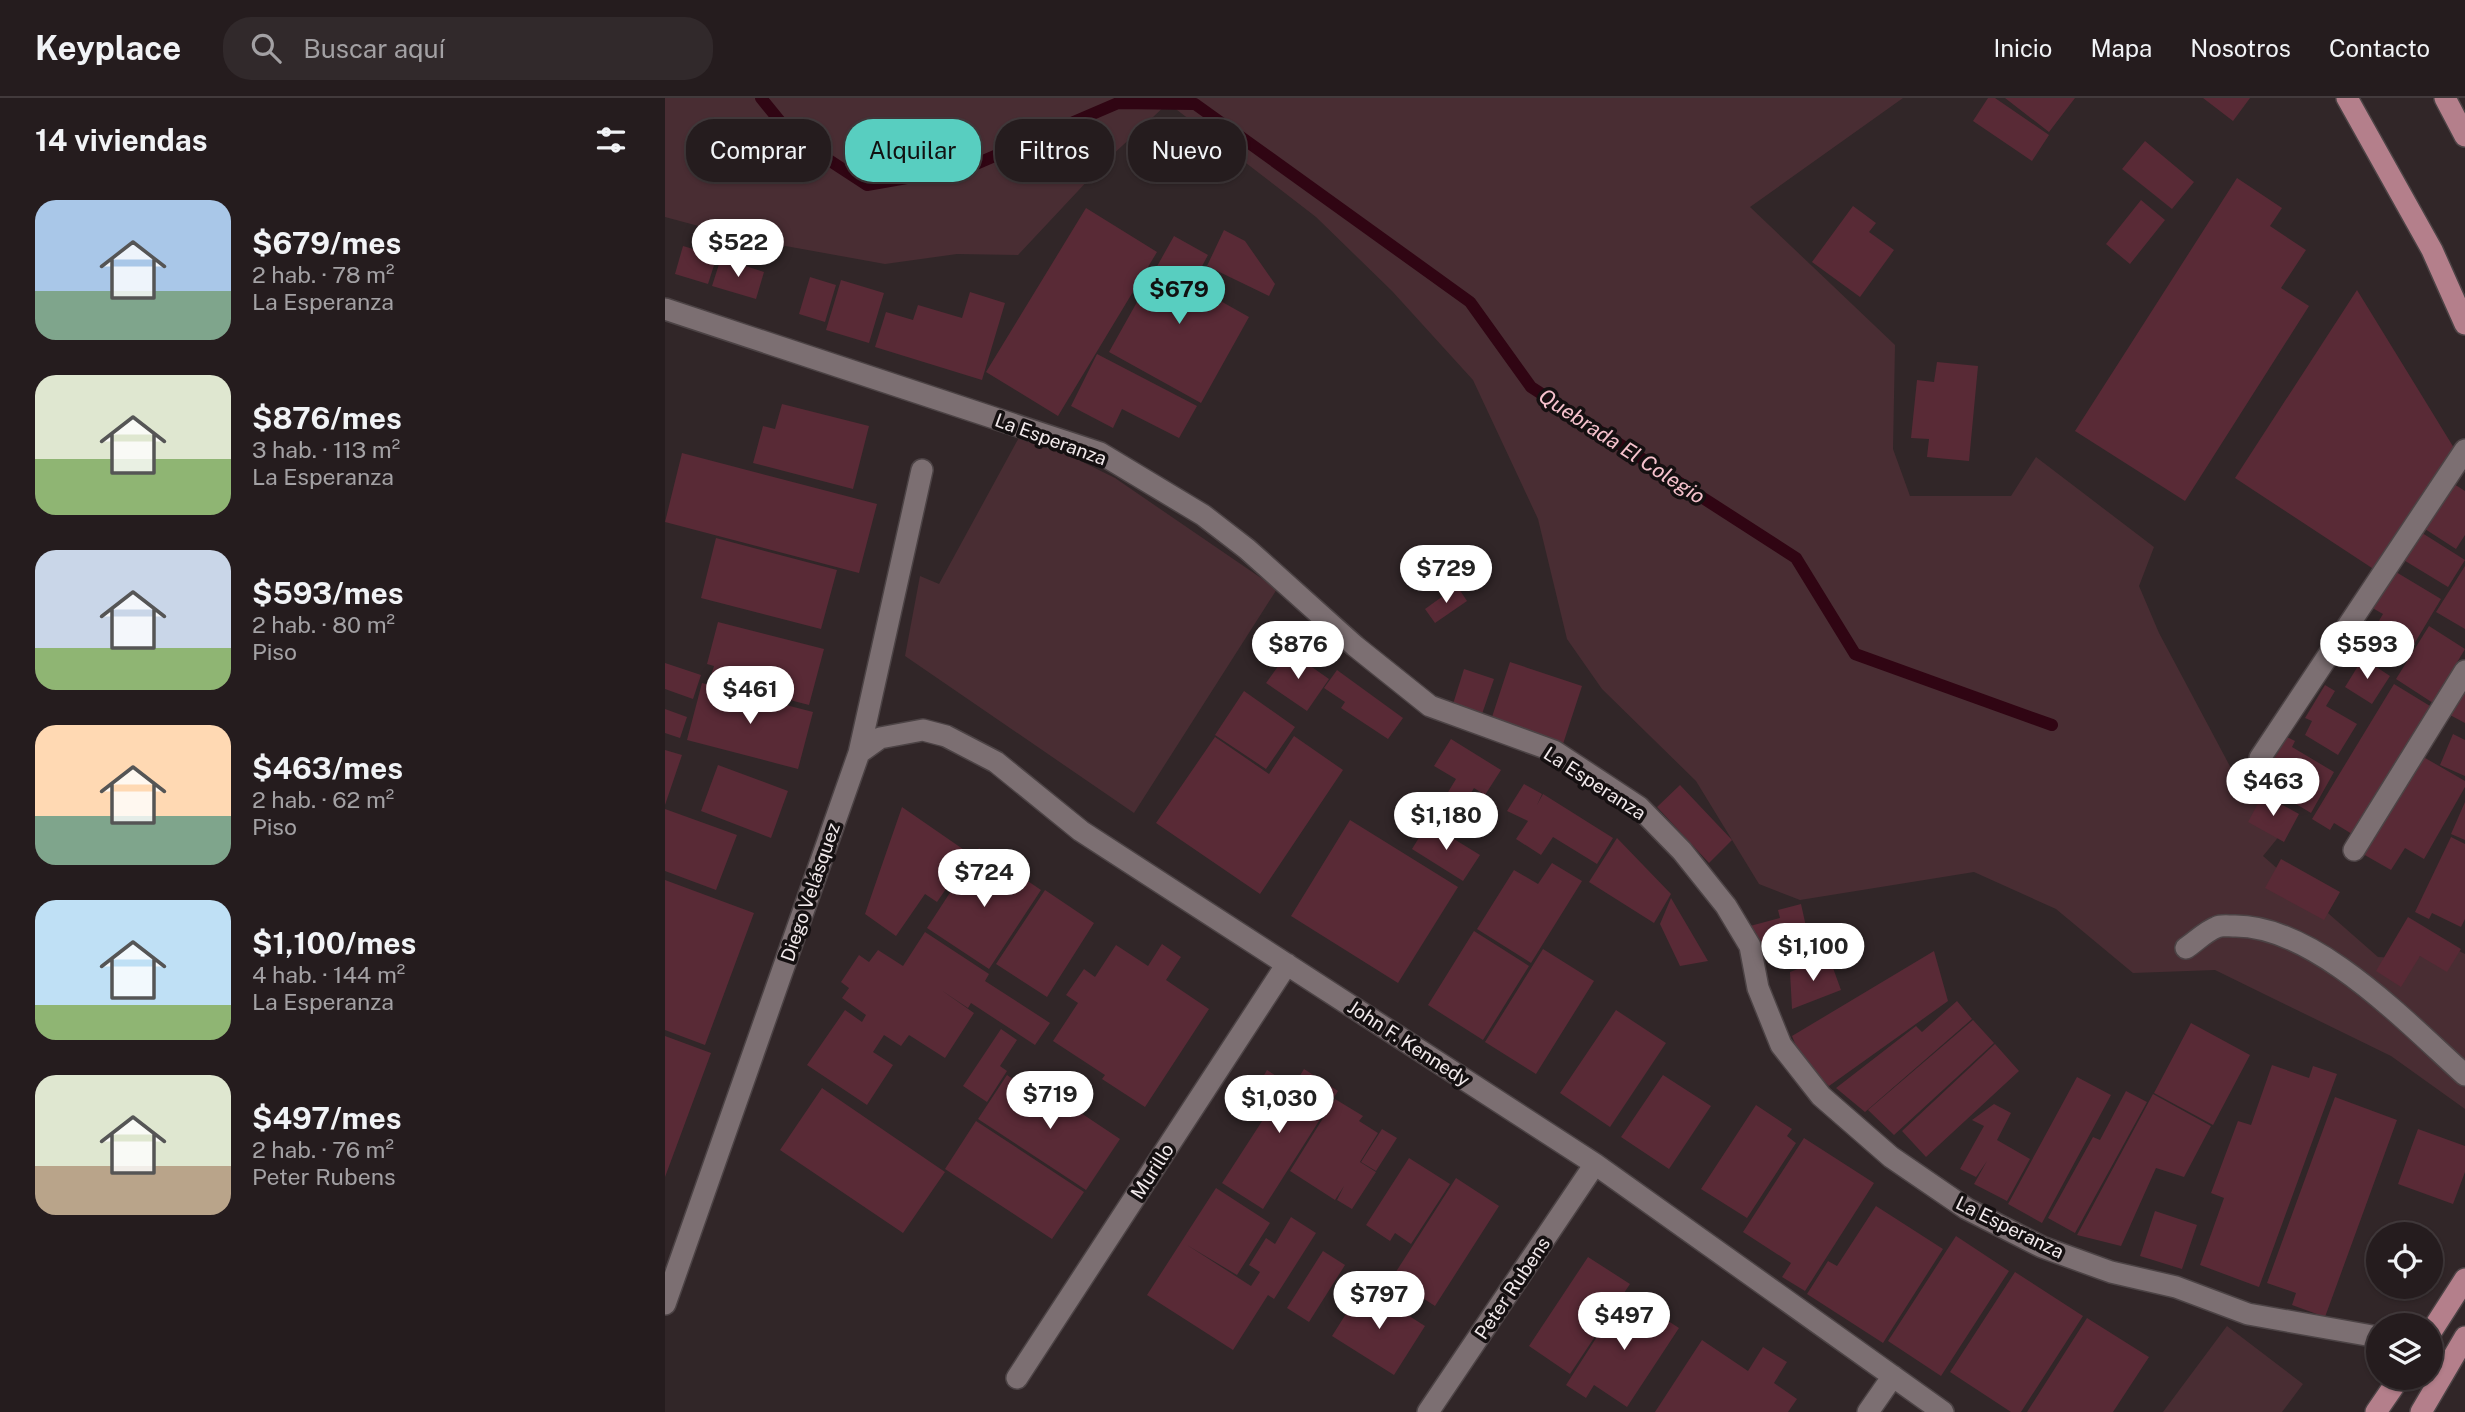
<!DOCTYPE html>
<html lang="es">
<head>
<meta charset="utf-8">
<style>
  :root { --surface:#251c1e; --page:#31292b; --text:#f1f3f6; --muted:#a3a1a4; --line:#423a3c; --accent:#58cec0 }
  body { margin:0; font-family:"Public Sans",sans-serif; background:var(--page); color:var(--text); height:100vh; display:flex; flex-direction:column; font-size:26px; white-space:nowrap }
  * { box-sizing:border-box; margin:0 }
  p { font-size:23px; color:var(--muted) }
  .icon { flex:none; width:38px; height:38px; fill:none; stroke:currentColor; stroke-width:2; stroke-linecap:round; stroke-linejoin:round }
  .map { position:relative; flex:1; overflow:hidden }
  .drawer { display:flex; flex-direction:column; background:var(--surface); width:665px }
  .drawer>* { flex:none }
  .top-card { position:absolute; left:21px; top:21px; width:665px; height:63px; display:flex; gap:14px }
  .controls { position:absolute; left:1701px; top:1124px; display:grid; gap:14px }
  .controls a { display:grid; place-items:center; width:77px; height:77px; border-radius:50%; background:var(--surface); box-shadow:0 2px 5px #0004,0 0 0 2px var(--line); font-size:35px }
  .price { position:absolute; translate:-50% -60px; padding:0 16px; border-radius:24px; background:#fff; color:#222; font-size:23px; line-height:46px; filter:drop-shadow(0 2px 4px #0008) }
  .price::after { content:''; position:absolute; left:50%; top:42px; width:21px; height:16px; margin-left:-10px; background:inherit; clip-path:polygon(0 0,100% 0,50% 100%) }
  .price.on { background:var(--accent); color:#111 }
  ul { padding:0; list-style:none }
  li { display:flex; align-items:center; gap:21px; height:175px; padding:0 35px }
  li span { display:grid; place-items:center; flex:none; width:196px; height:140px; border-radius:21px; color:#555 }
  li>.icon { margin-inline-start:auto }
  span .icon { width:84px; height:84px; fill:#fffc; stroke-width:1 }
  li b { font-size:30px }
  h2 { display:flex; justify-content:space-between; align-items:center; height:84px; padding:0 35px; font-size:30px }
  .chip { padding:0 24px; border-radius:28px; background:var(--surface); box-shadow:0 2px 5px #0004,0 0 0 2px var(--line); font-size:24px; line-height:63px }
  .chip.on { background:var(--accent); color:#111 }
  header { display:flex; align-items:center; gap:42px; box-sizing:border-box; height:98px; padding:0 35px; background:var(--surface); border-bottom:2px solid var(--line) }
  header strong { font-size:33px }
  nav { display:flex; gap:38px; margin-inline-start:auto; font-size:24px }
  .search { width:490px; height:63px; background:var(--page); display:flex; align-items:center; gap:18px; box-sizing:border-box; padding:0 24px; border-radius:28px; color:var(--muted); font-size:26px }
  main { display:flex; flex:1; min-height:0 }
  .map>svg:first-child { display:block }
  .green { fill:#492d33 }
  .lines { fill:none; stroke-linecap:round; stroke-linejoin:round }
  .stream { stroke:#300513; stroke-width:12 }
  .building { fill:#592a36 }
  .lane-casing { stroke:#4c4345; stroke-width:24 }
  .street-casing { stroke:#4c4345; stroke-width:24 }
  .primary-casing { stroke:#4c4345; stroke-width:24 }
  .lane { stroke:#7c6f72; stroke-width:21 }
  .street { stroke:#7c6f72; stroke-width:21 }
  .primary { stroke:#b47f8b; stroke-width:21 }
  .labels { text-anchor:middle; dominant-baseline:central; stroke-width:7; stroke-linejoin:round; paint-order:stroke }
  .street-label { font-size:19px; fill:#f1e9eb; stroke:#151011 }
  .water-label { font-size:21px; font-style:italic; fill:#f6c2cd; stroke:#151011 }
</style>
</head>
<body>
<header>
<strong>Keyplace</strong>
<div class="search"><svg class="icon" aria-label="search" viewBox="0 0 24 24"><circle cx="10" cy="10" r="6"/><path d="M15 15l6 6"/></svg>Buscar aquí</div>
<nav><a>Inicio</a><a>Mapa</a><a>Nosotros</a><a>Contacto</a></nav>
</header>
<main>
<section class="drawer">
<h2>14 viviendas<svg class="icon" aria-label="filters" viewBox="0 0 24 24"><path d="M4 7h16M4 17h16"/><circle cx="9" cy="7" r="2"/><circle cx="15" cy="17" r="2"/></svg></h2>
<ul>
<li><span style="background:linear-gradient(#a9c7e8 65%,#7fa58c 0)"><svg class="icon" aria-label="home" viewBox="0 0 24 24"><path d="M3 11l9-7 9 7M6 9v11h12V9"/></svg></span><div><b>$679/mes</b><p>2 hab. · 78 m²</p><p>La Esperanza</p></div></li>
<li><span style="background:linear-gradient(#dfe7d0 60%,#8fb573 0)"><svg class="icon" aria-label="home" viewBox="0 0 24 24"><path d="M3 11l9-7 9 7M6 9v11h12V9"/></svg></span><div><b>$876/mes</b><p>3 hab. · 113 m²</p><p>La Esperanza</p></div></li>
<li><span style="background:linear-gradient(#c9d6e8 70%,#8fb573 0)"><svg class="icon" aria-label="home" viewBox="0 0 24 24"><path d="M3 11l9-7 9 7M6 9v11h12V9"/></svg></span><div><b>$593/mes</b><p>2 hab. · 80 m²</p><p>Piso</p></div></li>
<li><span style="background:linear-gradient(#ffd9b3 65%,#7fa58c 0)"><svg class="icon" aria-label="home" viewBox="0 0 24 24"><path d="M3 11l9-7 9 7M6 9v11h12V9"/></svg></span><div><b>$463/mes</b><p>2 hab. · 62 m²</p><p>Piso</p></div></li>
<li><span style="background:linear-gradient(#bfe0f5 75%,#8fb573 0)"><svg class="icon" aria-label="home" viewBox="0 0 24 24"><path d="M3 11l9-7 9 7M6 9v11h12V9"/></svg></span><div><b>$1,100/mes</b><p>4 hab. · 144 m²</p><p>La Esperanza</p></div></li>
<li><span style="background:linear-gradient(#dfe7d0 65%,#b9a48a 0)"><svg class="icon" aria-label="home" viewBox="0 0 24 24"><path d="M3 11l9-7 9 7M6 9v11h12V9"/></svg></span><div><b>$497/mes</b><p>2 hab. · 76 m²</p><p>Peter Rubens</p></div></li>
</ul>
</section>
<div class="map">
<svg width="1800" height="1314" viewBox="0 0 1800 1314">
  <rect width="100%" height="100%" fill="#312628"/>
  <path class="green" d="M0,0h1238l-153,109 145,138 -2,104 17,47h101l25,-39 118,90 -15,39 20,47 82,154 48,37 -26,32 115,101 39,2 20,-19 28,14v155l-74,-53 -176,-86 -82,3 -77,-64 -82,-37 -174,28 -41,-16 -63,-103 -94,-92 -35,-50 -29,-120 -65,-139 -81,-89 -76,-74 -148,-114 -61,57 -89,95 -61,-1 -72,10 -138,-25 -82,-22z
    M357,334l93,46 162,111 -143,224 -229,-157 15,-80 19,8z
    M1562,1228l76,58 -21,28h-119z"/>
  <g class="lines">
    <path class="stream" d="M96,0l31,38 75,49 102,-18 149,-64 77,1 275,198 61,85 265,171 59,96 197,71"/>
  </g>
  <path class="building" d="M1323,0h7l54,37 -17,26 -59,-40z
    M1340,0h70l-26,34z
    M1538,0h47l-17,23z
    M1480,43l49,41 -22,27 -50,-40z
    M1572,80l45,30 -12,18 36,24 -25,38 28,18 -124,195 -110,-70z
    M1476,102l24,20 -35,44 -24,-20z
    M1188,108l23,17 -7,9 25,18 -34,47 -48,-35z
    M421,110l71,44 -99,164 -72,-44z
    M559,132l21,11 30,43 -6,12 -62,-30z
    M509,138l34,19 -16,30 57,32 -48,86 -92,-51z
    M18,148l34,10 -9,28 -33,-10z
    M56,160l43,14 -8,27 -44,-13z
    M145,179l26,8 -11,37 -26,-8z
    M176,182l43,13 -15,50 -43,-13z
    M1692,192l97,158 -79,122 -140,-92z
    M305,194l35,11 -23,77 -107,-33 11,-35 27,8 5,-15 44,13z
    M432,256l100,52 -18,32 -57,-29 -9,19 -42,-22z
    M1272,264l41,4 -9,95 -42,-4 2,-18 -18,-1 6,-58 17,2z
    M117,306l87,22 -16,63 -100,-26 10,-37 12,3z
    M17,355l195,51 -18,69 -194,-51z
    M1789,386l11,7v44l-9,14 -31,-20z
    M1754,433l46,29 -17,27 -46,-28z
    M51,440l121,32 -16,59 -120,-31z
    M1800,468v63l-29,-17z
    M1726,471l50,30 -37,62 -36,-22 15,-25 -14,-8z
    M792,488l10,15 -32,22 -10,-14z
    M53,524l106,27 -15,56 -99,-26 4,-13 -7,-2z
    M1764,528l36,23 -32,54 -37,-24z
    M624,553l40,28 -22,32 -41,-28z
    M1698,560l27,18 -18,28 -27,-17z
    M845,564l72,24 -19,58 -72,-24z
    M0,565l36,12 -8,24 -28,-10z
    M799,571l30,10 -12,35 -29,-10z
    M672,572l66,48 -15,21 -47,-31 4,-6 -21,-14z
    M37,585l111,29 -15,57 -111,-29z
    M1729,586l36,22 -78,128 -18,-11 -4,7 -18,-11z
    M1660,587l10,6 -9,15 31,18 -19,31 -33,-20 7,-14 -7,-3z
    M579,593l51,36 -29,42 -51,-34z
    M1800,594v31l-15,-8z
    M0,611l22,8 -7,21 -15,-5z
    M1788,636l12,6v36l-25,-11z
    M629,638l49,34 -83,124 -104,-71 59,-86 54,37z
    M1622,639l8,4 -3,6 42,25 -23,41 -35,-21 11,-21 -15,-9z
    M786,641l50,31 -16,25 -11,-7 -24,40 -17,-11 23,-38 -22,-13z
    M0,652l17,5 -17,50z
    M1755,657l45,26v6l-41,72 -19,-11 -14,22 -28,-16z
    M53,667l70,26 -17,47 -70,-27z
    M859,686l18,10 -5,11 6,-11 70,44 -16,26 -44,-27 -12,18 -25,-16 12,-18 -21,-10z
    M1015,687l52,55 -23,23 -52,-56z
    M1598,696l36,20 -15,28 -36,-20z
    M1800,704v38l-14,-6z
    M237,709l68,47 -33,48 -12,-8 -29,42 -31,-22z
    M0,711l72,26 -21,55 -51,-19z
    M685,722l108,67 -60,96 -107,-67z
    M763,725l52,32 -17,26 -51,-32z
    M1786,739l14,7v75l-4,8 -29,-14 -3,6 -14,-7z
    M952,740l54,56 -17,29 -65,-41z
    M314,750l62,42 -52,79 -62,-41z
    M1616,761l59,33 -16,28 -59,-32z
    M887,765l30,18 -51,82 -54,-34 37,-59 24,14z
    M0,782l89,33 -49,132 -40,-15z
    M380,792l49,33 -47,74 -51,-33z
    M1006,800l37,63 -28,5 -20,-42z
    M1136,806l6,27 -52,14 -5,-19 30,-8 -2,-8z
    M1743,819l53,32 -14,23 -27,-16 -19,31 -25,-16z
    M809,833l55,35 -46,74 -55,-35z
    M260,834l64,42 -4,7 65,42 -15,22 -64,-42 -3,5 -27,-18 33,23 -29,45 -36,-23 -8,11 -17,-11 -11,17 20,13 -26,40 -60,-40 38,-55 17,12 4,-7 -24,-17 7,-10 -8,-6 18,-27 10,7 9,-12 25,16z
    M497,846l19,13 -15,23 43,29 -64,98 -43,-28 3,-4 -52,-34 25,-38 -12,-8 18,-26 11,8 21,-32 32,21z
    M878,851l51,32 -58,93 -51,-32z
    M1269,853l14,50 -119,85 -27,-25 -10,-25z
    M1164,859l12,33 -49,19 -2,-37z
    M1292,903l15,18 -107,93 -29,-24 80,-62 6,6z
    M951,912l50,33 -56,84 -50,-34z
    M1308,922l21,23 -100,92 -26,-25z
    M1526,925l59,32 -37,70 -59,-32z
    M336,931l16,11 -17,26 7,5 -20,31 -24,-16z
    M0,938l46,17 -46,124z
    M1330,946l24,27 -93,86 -24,-26z
    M1607,967l37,13 4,-12 24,8 -78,213 -59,-22 24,-67 -13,-5 27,-72 13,4z
    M639,971l34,22 -75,118 -41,-26 53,-82 -19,-12 11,-19 26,17z
    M342,977l29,20 6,-8 78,52 -34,51 -108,-71z
    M998,977l48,31 -42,63 -48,-32z
    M1412,979l34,18 -69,128 -34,-19z
    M157,990l123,84 -42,61 -123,-83z
    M1461,993l21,11 -72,131 -27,-15 45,-81 7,3z
    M1488,996l58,32 -27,51 -28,-9 -35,78 -44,-11z
    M1670,999l62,23 -72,197 -33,-12 4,-12 -29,-10z
    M670,1001l28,17 -4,5 19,12 -18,29 16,10 -24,37 -15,-9 7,-14 -9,14 -45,-29z
    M1329,1006l17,9 -14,27 33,19 -23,42 -33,-17 13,-23 -11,16 -16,-8 24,-43 -12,-6z
    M1091,1007l36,24 -5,7 9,7 -49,75 -46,-29z
    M311,1023l108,71 -32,47 -107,-70z
    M717,1031l15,9 -21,33 -15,-9z
    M1753,1031l47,17v26l-12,32 -55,-20z
    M1139,1040l70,45 -69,108 -23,-14 9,-14 -48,-31z
    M744,1060l41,26 -39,60 -16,-11 -5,8 -24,-16z
    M791,1080l43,28 -64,100 -43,-28z
    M551,1090l54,35 -33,52 -50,-30 64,41 9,-14 -11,-7 17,-27 9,6 16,-27 25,16 -42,66 -6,-4 -35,55 -86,-55z
    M1211,1108l67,43 -60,94 -76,-49 21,-33 9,5z
    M1490,1113l42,14 -15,44 -42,-13z
    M1291,1138l53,35 -68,105 -53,-35z
    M658,1153l22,14 -36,57 -22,-14z
    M923,1159l42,27 -60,90 -41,-28z
    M1350,1174l68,44 -62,96h-10l-61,-40z
    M698,1189l62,39 -31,49 -62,-39z
    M960,1195l54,35 -52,79 -33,-22 -8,13 -20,-13z
    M1422,1220l62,39 -36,55h-86z
    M1037,1242l46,31 15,-24 24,15 -13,21 23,16 -9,13h-133z"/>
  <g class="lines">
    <defs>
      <path id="lane" d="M1595,660l205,-308
        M1689,752l111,-179"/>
      <path id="street" d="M0,211l435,144 103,62 44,34 108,97 75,60 124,45 85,56 43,44 44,55 24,40 8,42 23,57 40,51 70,61 76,52 75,38 69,25 65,15 72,27 130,23
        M194,655l21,-15 43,-8 23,6 50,26 85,69 514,333 348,248
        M1521,850c9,-6 20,-17 31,-21 4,-2 11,-1 16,-1 81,-2 174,97 232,149
        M0,1206l194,-551 63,-283
        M352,1280l270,-414
        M763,1314l167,-248
        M1203,1314l25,-36"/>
      <path id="primary" d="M1682,0l85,152 33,74
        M1780,0l20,38
        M1766,1234l34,-53
        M1711,1314l24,-35
        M1756,1314l44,-75"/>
    </defs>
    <use href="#lane" class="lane-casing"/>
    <use href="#street" class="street-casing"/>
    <use href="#primary" class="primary-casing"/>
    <use href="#lane" class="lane"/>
    <use href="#street" class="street"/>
    <use href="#primary" class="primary"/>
  </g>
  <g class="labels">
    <g class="street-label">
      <text transform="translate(386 341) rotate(20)">La Esperanza</text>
      <text transform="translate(930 685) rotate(33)">La Esperanza</text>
      <text transform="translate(145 794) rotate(-71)">Diego Velásquez</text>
      <text transform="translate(744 945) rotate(33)">John F. Kennedy</text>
      <text transform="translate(487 1073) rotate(-57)">Murillo</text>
      <text transform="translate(1345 1129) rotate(26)">La Esperanza</text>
      <text transform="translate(847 1190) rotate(-56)">Peter Rubens</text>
    </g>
    <g class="water-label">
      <text transform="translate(957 348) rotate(33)">Quebrada El Colegio</text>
    </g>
  </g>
</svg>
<div class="controls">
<a><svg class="icon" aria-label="locate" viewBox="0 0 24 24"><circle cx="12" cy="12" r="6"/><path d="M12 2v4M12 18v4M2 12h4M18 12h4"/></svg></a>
<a><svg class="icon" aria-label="layers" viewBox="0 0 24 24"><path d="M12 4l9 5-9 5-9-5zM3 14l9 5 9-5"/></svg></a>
</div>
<b class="price" style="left:73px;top:181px">$522</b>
<b class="price on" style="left:514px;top:228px">$679</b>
<b class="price" style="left:781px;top:507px">$729</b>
<b class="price" style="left:633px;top:583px">$876</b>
<b class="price" style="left:1702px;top:583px">$593</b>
<b class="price" style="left:85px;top:628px">$461</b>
<b class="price" style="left:1608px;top:720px">$463</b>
<b class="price" style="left:781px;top:754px">$1,180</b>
<b class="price" style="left:319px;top:811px">$724</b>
<b class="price" style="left:1148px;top:885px">$1,100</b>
<b class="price" style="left:385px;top:1033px">$719</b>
<b class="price" style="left:614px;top:1037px">$1,030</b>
<b class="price" style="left:714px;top:1233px">$797</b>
<b class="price" style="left:959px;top:1254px">$497</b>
<div class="top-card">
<a class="chip">Comprar</a>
<a class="chip on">Alquilar</a>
<a class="chip">Filtros</a>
<a class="chip">Nuevo</a>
</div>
</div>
</main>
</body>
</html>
